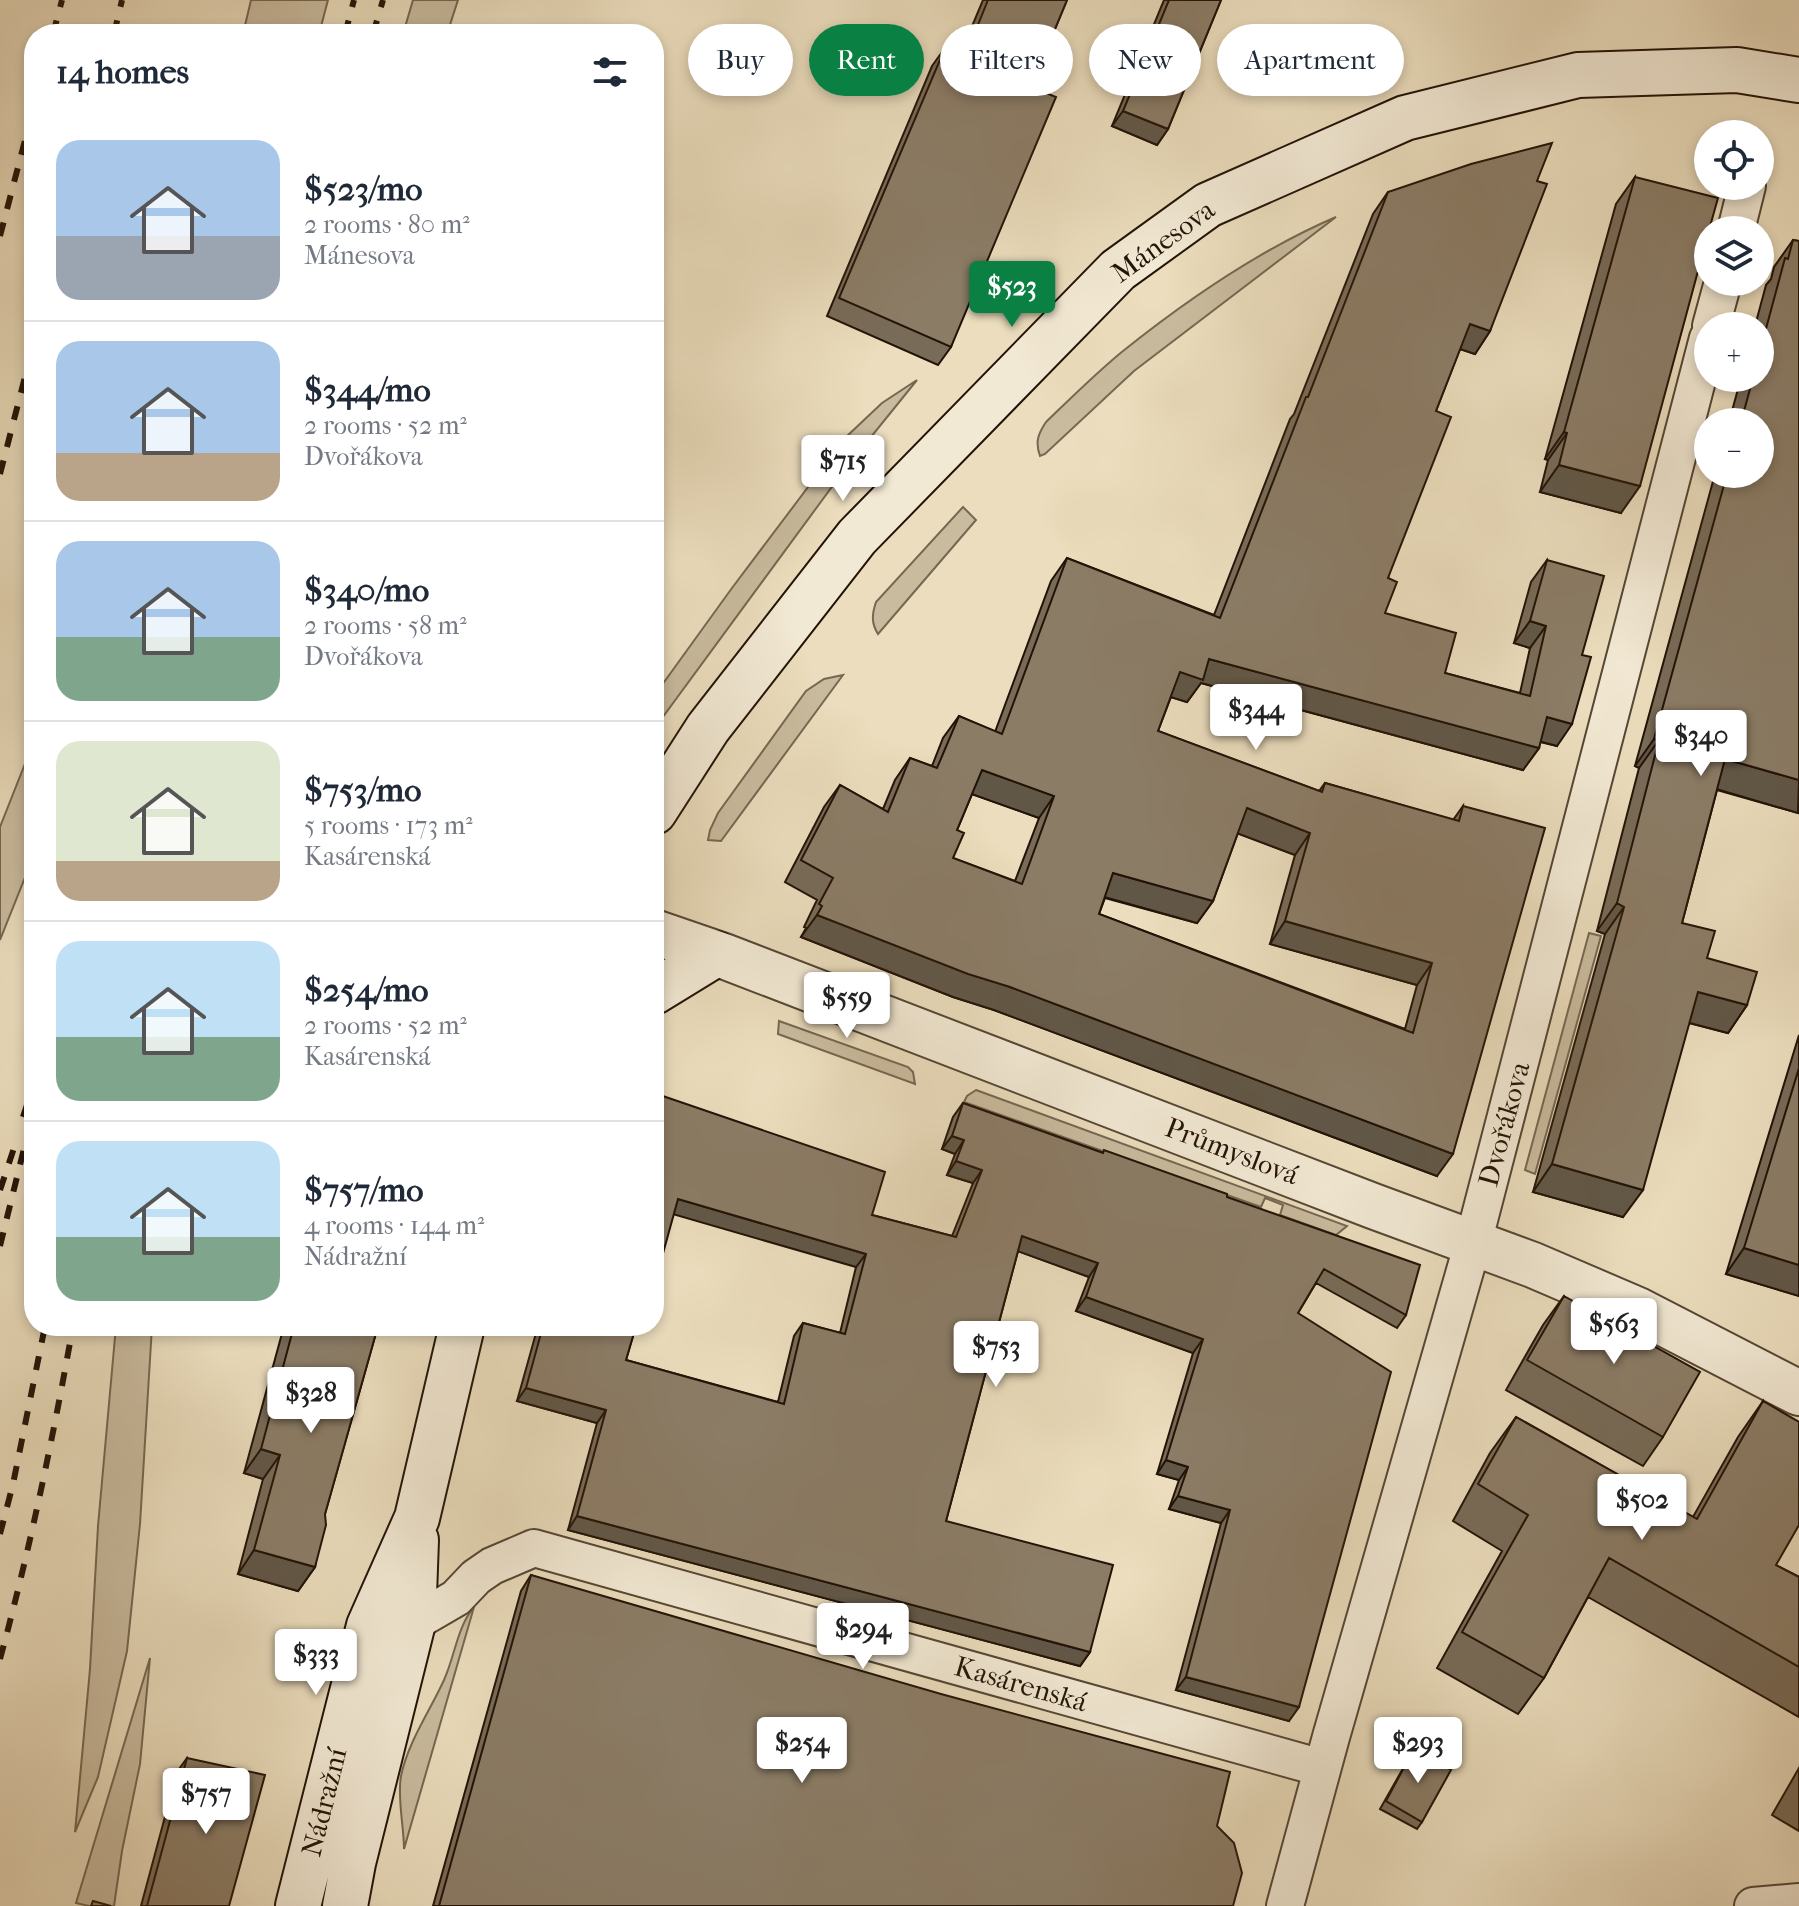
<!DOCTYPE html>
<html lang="en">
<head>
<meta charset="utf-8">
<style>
  :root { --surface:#fff; --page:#f6f6f7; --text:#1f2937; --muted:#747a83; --line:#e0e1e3; --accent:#0b8043 }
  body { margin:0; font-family:"IM FELL French Canon",serif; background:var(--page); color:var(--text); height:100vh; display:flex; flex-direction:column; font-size:30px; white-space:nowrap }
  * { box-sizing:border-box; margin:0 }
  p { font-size:26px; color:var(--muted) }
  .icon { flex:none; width:44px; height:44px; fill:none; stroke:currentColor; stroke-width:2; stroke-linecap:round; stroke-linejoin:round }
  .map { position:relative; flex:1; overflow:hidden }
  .side { position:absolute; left:24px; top:24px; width:640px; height:1312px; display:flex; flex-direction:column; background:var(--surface); border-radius:32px; box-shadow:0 4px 12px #0003 }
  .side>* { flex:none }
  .top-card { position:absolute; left:688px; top:24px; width:760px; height:72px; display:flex; gap:16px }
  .buttons { position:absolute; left:1694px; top:120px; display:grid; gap:16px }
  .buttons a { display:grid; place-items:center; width:80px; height:80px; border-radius:50%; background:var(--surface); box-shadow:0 4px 12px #0003; font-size:40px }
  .price { position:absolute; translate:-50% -68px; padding:0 18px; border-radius:8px; background:#fff; color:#222; font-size:26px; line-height:52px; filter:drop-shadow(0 2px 4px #0008) }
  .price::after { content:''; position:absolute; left:50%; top:48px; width:24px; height:18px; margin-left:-12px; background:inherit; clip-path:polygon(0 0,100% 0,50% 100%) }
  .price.current { background:var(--accent); color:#fff }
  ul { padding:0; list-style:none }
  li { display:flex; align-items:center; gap:24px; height:200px; padding:0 32px }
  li+li { border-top:2px solid var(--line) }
  li span { display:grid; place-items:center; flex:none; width:224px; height:160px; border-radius:24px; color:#555 }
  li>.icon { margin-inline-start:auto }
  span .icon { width:96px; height:96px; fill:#fffc; stroke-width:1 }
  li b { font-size:34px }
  h2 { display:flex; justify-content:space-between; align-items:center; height:96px; padding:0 32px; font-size:34px }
  .tag { padding:0 28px; border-radius:36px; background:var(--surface); box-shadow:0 4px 12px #0003; font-size:28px; line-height:72px }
  .tag.current { background:var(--accent); color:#fff }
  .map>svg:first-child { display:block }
  .green { fill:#c9bb9e; stroke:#766752; stroke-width:2 }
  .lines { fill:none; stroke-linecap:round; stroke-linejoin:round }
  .minor-casing { stroke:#554634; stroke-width:40 }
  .tertiary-casing { stroke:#554634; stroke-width:48 }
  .secondary-casing { stroke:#231307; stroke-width:48 }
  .minor { stroke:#f2e9d4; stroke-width:36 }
  .tertiary { stroke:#f2e9d4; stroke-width:44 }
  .secondary { stroke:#f2e9d4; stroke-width:44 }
  .rail { stroke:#231307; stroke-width:6; stroke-dasharray:14 14; stroke-linecap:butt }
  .wall { fill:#786b58; stroke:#231307; stroke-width:2; fill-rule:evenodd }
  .shaded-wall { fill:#615747; stroke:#231307; stroke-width:2 }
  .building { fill:#8b7c66; stroke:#231307; stroke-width:2; fill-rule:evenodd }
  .labels { text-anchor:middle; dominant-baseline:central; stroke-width:6; stroke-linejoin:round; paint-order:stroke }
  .street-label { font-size:28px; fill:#231307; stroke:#f2e9d4 }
</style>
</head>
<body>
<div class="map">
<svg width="1799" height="1906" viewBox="0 0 1799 1906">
  <rect width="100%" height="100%" fill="#ebddbd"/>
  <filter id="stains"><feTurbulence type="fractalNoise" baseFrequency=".0025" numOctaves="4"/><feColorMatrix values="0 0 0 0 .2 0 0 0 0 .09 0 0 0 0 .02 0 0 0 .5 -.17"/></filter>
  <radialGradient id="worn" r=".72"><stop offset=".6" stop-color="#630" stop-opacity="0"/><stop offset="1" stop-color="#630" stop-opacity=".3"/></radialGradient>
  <path class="green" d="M251,0h77l-9,34h-76z
    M413,0h45l-11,34h-44z
    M1336,217l-202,154 -89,83 -5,2c-5,-14 -2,-22 6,-34 25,-24 50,-49 77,-71 65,-52 136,-101 213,-134z
    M917,380l-72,89 -191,260v-33l78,-108 113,-150 37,-35z
    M963,507l13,13 -98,114c-7,-11 -6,-20 -2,-32z
    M843,675l-122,166 -13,-1 2,-10 8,-17 88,-122 18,-12z
    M34,741v114l-34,85v-113z
    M1589,933l12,3 -66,238 -10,-4z
    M779,1021l129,46 5,5 2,12 -137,-50z
    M976,1090l371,136 -11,9 -56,-20 3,-10 -18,-7 -4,9 -297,-105 3,-6z
    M116,1326h36l-12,198 -13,127 -29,126 -23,55 15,-163 8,-143z
    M474,1607l-70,242c0,-22 -7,-52 -3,-73 7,-34 29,-65 43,-96 11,-24 13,-53 30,-73z
    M150,1658l-10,106 -18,87 -8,55h-25l-13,-3z"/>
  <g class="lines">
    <defs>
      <path id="minor" d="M1736,230l11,-44
        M1711,326l12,-44
        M413,1623l43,-25 20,-21 16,-11 42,-18 788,220
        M1285,1906l46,-169 142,-494 235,-905
        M1753,1906l46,-4"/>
      <path id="tertiary" d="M654,932l67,23 652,251 160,59 105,45 161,83"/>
      <path id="secondary" d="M654,812l54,-84 149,-191 261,-267 90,-65 197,-87 173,-43 159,-5 62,10
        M654,992l62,-38
        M298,1906l71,-280 48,-108 45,-192
        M345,1906l8,-43 60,-240 3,-83"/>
    </defs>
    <use href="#minor" class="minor-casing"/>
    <use href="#tertiary" class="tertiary-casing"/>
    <use href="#secondary" class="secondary-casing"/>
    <use href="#minor" class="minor"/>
    <use href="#tertiary" class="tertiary"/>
    <use href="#secondary" class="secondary"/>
    <path class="rail" d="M53,34l9,-34
      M114,34l8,-34
      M345,34l9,-34
      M373,34l10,-34
      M0,236l34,-130
      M0,474l34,-132
      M23,1117l11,-33
      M0,1190l14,-42
      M0,1246l34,-138
      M0,1534l13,-50 32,-158
      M0,1659c30,-110 53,-221 73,-333"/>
  </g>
  <path class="wall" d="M983,0h84l-36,87 -80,260 -13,18 -111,-49 105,-250 13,-18 15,7z
    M1164,0h57l-53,129 -11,16 -45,-19z
    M1635,177l-14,336 -81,-21 8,-32 -3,-1 71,-255z
    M1537,181l-47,150 -15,23 -15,-5 -24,62 -48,167 -3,35 60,60 75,20 10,-45 -16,-5 17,-61 16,-22 10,186 -17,-4 -1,6 -16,22 -322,-87 -14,19 -16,-5 -13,34 161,60 6,-8 128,37 10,-14 -26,370 -443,-166 -41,-13 -152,-60 5,-9 -2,-1 13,-27 -32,-18 39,-75 16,-22 43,24 12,-29 15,-22 22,8 11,-28 16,-22 36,16 56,-151 16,-23 147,57 76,-196 4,-5 79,-200 15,-22zM972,794l67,24 -24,63 -62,-23 4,-28zM1238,833l57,22 -25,89 147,41 -12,44 -306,-115 6,-16 92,25 16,-22z
    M1793,240l6,1v570l-1,2 -81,-23 -35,133 25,35 40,47 -19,28 -39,-10 -66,194 -90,-25 72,-258 -8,-3 42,-163 -4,-2 80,-292h45v-52h-31l12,-44h19v-52h-5l11,-41 5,-6 3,-12z
    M1799,1035v261l-73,-22z
    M654,1093l218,122 80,21 21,-53 -26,-8 8,-21 -13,-5 11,-32 10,-14 264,94 179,118 -9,13 -81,-45 -18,30 -9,408 -113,-31 45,-167 -52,-14 10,-29 -22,-6 36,-121 -117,-42 13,-34 -71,-26 -72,270 144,131 -10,14 -512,-136 29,-107 -80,-22 21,-75h98l-10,34 152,42 16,-66 9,-13 37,10 16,-66z
    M1564,1296l99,141 -20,29 -137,-76 37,-65z
    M284,1326h94l-53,188 -10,53 -17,24 -60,-17 25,-95 -19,-6z
    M1763,1401l13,164 23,12v140l-211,-120 -44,81 -26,36 -81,-46 65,-117 -49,-30 37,-68 26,-36 177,100 45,-80z
    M531,1575l686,251 16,80h-800l88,-315z
    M1414,1749l8,73 -5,7 -37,-20z
    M187,1758l42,148h-88l36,-134z
    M1799,1768v63l-27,-16z"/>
  <path class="shaded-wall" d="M1123,111l45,18 -11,16 -45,-19z
    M1470,324l20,7 -15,23 -21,-7z
    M1564,432l3,1 -19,27 -3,-1z
    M1559,465l81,21 -19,27 -81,-21z
    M1530,621l16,5 -16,22 -16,-5z
    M1209,659l330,89 -16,22 -322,-87 -14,19 -23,-7 16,-23z
    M1547,717l25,7 -15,22 -26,-7z
    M1654,739l5,1 -20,28 -4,-2z
    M1725,759l74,21 -1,33 -92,-27z
    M982,770l72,26 -15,22 -73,-26z
    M1247,808l63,25 -15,22 -64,-24z
    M1113,873l100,28 -16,22 -100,-28z
    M1617,903l7,4 -19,27 -8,-3z
    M817,915l193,72 443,167 -16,22 -443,-166 -41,-13 -152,-60z
    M1285,921l147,42 -15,22 -147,-41z
    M1698,992l49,13 -19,28 -50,-13z
    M952,1136l12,4 -9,14 -13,-5z
    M956,1161l26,9 -9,13 -26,-8z
    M1552,1164l91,26 -20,27 -90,-25z
    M678,1199l188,55 -10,13 -187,-54z
    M1022,1236l76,27 -9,14 -77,-28z
    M1744,1248l55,17v31l-73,-22z
    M655,1255l7,2 -8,11v-12z
    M1086,1297l117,42 -10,14 -117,-42z
    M526,1388l80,22 -9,13 -80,-22z
    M261,1449l19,6 -17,24 -19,-6z
    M1166,1460l22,7 -9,13 -22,-6z
    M1178,1496l52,14 -9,13 -52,-14z
    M577,1516l513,136 -10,14 -512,-136z
    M254,1550l61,17 -17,24 -60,-17z
    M1186,1677l113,30 -10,14 -113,-31z"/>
  <path class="building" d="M988,0h79l-36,87 25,10 -105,250 -112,-49 106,-250 20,9z
    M1169,0h52l-53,129 -45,-18z
    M1552,143l-15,38 10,3 -57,147 -20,-7 -34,87 15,6 -63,161 9,4 -12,31 71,20 -11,40 85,23 16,-70 -16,-5 17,-61 57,16 -22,79 9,2 -19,67 -25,-7 -8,31 -330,-89 -6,21 -23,-8 -22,59 164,61 3,-9 134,38 4,-15 82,22 -92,326 -443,-167 -42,-13 -151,-59 5,-9 -3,-2 14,-26 -32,-18 39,-75 48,27 22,-54 27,10 22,-52 43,18 65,-176 153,60 86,-221h2l80,-205 83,-28zM982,770l72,26 -32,88 -69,-26 11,-25 -7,-3zM1247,808l63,25 -25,88 147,42 -19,70 -314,-119 14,-41 100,28z
    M1635,177l83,21 -9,32h-1v4l-68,252 -81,-21 8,-32 -3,-1z
    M1793,240l6,1v539l-74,-21 -43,164 33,8 -8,27 50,14 -10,33 -49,-13 -55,198 -91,-26 72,-257 -7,-4 42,-163 -5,-1 73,-265h33v-52h-19l12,-44h7v-27l25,-93 3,1z
    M1799,1068v197l-55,-17z
    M654,1093l231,79 -13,43 84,22 26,-67 -26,-9 8,-21 -12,-4 11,-33 140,50 1,-3 123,44v3l193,68 -14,50 -82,-46 -26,44 93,59 -92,335 -113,-30 44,-167 -52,-14 10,-29 -22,-7 37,-121 -117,-42 12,-34 -76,-27 -76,285 167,44 -23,87 -513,-136 29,-106 -80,-22 17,-62h93l-10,34 158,44 19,-81 42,11 21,-80 -188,-55 -16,58 -7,-2 -1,3z
    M1564,1296l136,76 -37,65 -136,-77z
    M294,1326h84l-53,188 1,11 -11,42 -61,-17 26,-95 -19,-6z
    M1763,1401l36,21v103l-23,40 23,12v90l-190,-109 -65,120 -82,-46 66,-117 -50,-31 38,-67 181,102z
    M531,1575l410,119 289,78 -13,54 17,17 8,30 -9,33h-794z
    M1414,1749l37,21 -29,52 -36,-21z
    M187,1758l78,17 -36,131h-82z
    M93,1901l18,5h-20z"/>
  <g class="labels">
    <g class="street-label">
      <text transform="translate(1163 241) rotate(-36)">Mánesova</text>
      <text transform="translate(1504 1124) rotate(-75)">Dvořákova</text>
      <text transform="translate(1232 1151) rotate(21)">Průmyslová</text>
      <text transform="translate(1021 1684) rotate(16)">Kasárenská</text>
      <text transform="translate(324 1802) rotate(-76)">Nádražní</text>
    </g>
  </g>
  <rect width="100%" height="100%" filter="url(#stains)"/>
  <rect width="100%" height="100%" fill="url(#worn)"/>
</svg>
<div class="buttons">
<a><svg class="icon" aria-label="locate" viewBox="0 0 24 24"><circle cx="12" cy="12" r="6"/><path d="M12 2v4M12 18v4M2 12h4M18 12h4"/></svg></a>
<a><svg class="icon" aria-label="layers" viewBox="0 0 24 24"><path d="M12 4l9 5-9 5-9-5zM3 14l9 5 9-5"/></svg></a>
<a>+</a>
<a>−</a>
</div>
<b class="price current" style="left:1012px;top:329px">$523</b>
<b class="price" style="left:843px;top:503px">$715</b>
<b class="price" style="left:1256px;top:752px">$344</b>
<b class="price" style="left:1701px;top:778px">$340</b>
<b class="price" style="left:847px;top:1040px">$559</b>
<b class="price" style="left:1614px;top:1366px">$563</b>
<b class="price" style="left:996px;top:1389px">$753</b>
<b class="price" style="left:311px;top:1435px">$328</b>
<b class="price" style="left:1642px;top:1542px">$502</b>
<b class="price" style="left:863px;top:1671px">$294</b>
<b class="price" style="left:316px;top:1697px">$333</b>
<b class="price" style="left:802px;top:1785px">$254</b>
<b class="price" style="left:1418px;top:1785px">$293</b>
<b class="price" style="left:206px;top:1836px">$757</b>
<div class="top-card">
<a class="tag">Buy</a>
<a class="tag current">Rent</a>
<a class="tag">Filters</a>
<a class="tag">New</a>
<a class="tag">Apartment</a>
</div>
<section class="side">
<h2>14 homes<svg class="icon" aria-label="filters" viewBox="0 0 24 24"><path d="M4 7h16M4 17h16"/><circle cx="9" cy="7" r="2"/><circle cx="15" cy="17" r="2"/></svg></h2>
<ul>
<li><span style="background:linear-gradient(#a9c7e8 60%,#9aa5b1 0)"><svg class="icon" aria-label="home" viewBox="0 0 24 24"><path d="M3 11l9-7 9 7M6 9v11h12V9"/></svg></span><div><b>$523/mo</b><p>2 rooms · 80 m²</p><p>Mánesova</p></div></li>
<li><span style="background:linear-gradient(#a9c7e8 70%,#b9a48a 0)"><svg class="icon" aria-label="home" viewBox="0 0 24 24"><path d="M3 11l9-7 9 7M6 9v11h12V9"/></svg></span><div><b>$344/mo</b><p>2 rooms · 52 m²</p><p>Dvořákova</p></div></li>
<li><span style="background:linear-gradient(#a9c7e8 60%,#7fa58c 0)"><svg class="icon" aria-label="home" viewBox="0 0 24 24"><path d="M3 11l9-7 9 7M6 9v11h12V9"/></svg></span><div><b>$340/mo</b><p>2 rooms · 58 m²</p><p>Dvořákova</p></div></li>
<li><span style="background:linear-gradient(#dfe7d0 75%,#b9a48a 0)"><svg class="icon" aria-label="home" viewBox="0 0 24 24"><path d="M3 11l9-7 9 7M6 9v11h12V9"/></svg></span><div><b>$753/mo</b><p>5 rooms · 173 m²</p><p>Kasárenská</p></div></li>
<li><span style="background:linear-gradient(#bfe0f5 60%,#7fa58c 0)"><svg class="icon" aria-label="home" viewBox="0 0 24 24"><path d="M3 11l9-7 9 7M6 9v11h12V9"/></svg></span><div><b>$254/mo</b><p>2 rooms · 52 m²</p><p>Kasárenská</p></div></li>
<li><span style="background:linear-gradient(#bfe0f5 60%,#7fa58c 0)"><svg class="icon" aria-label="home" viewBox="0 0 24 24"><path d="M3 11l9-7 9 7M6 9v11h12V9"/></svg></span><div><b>$757/mo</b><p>4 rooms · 144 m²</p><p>Nádražní</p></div></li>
</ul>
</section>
</div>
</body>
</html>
